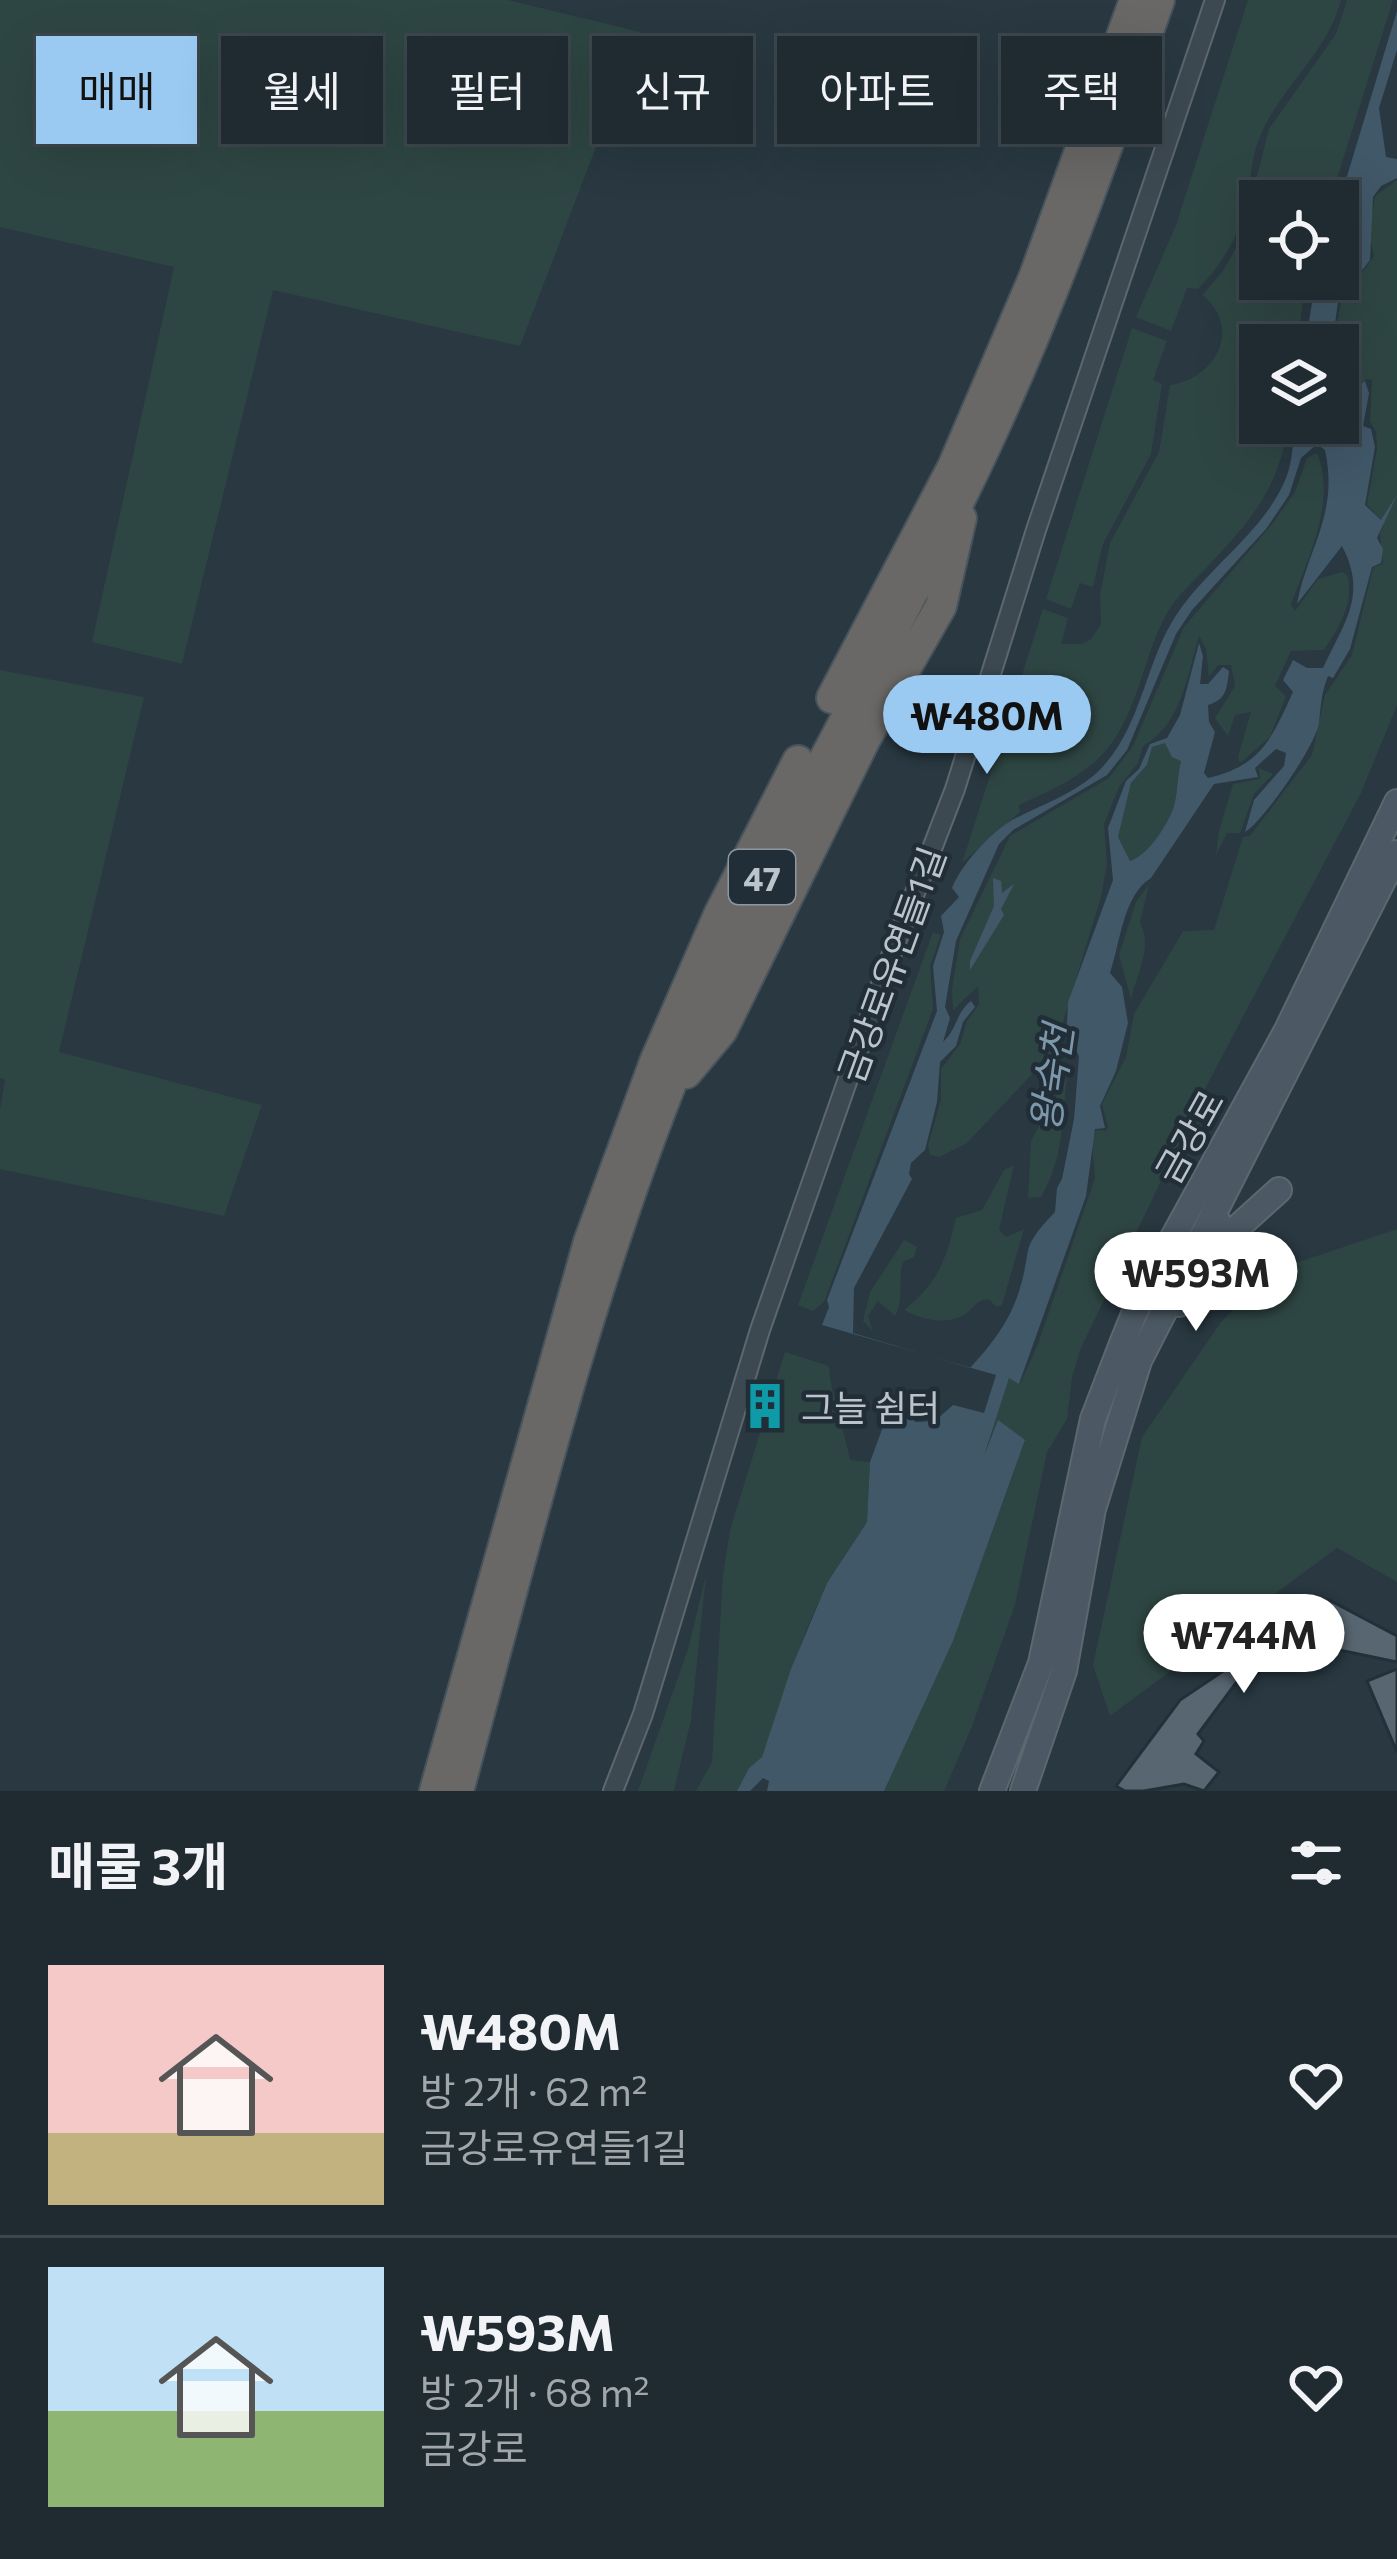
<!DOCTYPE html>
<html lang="ko">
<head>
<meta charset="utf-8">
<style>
  :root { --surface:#1f2a31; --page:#273239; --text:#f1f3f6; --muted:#a1a7ab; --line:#3c464d; --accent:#9acaf1 }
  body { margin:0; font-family:Commissioner,"Noto Sans KR",sans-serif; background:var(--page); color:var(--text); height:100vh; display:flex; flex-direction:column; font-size:45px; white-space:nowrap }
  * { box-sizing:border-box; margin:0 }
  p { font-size:39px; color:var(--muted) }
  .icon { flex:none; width:66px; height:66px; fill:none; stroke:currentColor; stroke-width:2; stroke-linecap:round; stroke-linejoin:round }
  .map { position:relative; height:1791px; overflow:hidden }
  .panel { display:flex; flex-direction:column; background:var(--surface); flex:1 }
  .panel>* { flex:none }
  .guide { position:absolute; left:36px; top:36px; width:1326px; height:108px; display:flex; gap:24px }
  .buttons { position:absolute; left:1239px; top:180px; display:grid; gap:24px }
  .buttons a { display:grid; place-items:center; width:120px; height:120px; border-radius:0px; background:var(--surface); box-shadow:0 12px 48px #0002,0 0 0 3px var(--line); font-size:60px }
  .price { position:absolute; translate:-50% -102px; padding:0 27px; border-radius:42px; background:#fff; color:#222; font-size:39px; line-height:78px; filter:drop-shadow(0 3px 6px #0008) }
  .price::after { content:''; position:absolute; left:50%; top:72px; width:36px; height:27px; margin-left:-18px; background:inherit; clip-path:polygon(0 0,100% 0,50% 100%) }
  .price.selected { background:var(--accent); color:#111 }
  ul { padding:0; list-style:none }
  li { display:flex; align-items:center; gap:36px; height:300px; padding:0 48px }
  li+li { border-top:3px solid var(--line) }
  li span { display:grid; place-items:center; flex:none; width:336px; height:240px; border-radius:0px; color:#555 }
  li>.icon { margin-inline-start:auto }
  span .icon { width:144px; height:144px; fill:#fffc; stroke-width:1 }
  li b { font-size:51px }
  h2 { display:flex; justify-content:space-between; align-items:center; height:144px; padding:0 48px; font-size:51px }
  .pill { padding:0 42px; border-radius:0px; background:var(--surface); box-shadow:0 12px 48px #0002,0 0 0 3px var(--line); font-size:42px; line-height:108px }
  .pill.selected { background:var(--accent); color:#111 }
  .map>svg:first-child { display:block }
  .green { fill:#2e4643 }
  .water { fill:#415869; fill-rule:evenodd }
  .building { fill:#586671; stroke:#243039; stroke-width:3 }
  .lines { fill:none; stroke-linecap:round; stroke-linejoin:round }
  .minor-casing { stroke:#5c676f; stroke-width:22 }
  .secondary-casing { stroke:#5c676f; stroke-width:28 }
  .trunk-casing { stroke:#48545c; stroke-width:34 }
  .minor { stroke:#3d4951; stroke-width:18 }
  .secondary { stroke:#4c5964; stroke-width:24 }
  .trunk { stroke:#6a6866; stroke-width:30 }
  .labels { text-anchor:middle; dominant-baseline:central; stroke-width:9; stroke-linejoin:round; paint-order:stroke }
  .shield { fill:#222e37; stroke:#8d979f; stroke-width:3 }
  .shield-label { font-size:33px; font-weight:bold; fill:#bbc4cb }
  .street-label { font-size:36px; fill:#bbc4cb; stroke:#222e37 }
  .poi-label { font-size:36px; fill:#bbc4cb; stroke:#222e37; text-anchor:start }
  .water-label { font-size:39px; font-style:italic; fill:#7e98ab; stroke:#222e37 }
</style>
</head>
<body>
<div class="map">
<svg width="1397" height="1791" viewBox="0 0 1397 1791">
  <rect width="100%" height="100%" fill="#293841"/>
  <path class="green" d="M0,0h508l132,32 -120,314 -247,-56 -91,374 -90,-22 82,-375 -174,-40z
    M1248,0h93c-13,52 -60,87 -81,136 -10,24 -9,49 -15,73 -8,31 -25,58 -47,80l-11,-1 -16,43 -35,-14 40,-92z
    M1347,0h46l-63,201h-70v78h46l-9,66h-37v78h28c-7,62 -37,98 -80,143 -14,15 -32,30 -42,49 -22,41 -27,91 -55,129 -22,30 -59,46 -92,61l1,7 -58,51 81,-254 25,9 -7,26h21l9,-5 10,-15 -1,-29 10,-52 49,-91 11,-67c46,-7 73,-57 32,-90l21,-24 18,-32 28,-110 67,-95z
    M1397,180v525l-36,88 -154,292 -126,263 -9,29 -5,42 -20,33 -32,153 -44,124 -27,62h-60l69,-150 72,-200 -27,-20 -14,36 25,-80 11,7 18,-40 57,-166 -3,-36 4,-12 10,1 2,-4 -6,-23 24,-47 8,-43 49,-83 31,-1 29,-93 7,-1 62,-81 13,-60 27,-40 20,-83 2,-5 9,-3 -3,-30 4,-11 -17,-18 10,-56 -1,-17 -6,-11 2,-41 -5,-1 -12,9 5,12v13l-7,-1 -3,5 4,7 -7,5 -9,-9v-75h-5l8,-44 33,-45 -5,-24 6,-36z
    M1132,328l35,13 -14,39 9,4 -11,70 -48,90 -10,43 -13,-4 -9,26 -25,-10z
    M1317,453c20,48 -9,106 -26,151l4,7 23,-32 24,-7 6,4c5,30 -8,49 -24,74l-33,1 -16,35 11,10 -16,41 -30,26 -2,-6 13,-45 -16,3 -7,21 -13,-18 20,-32 -4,-21h-13l-9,12 -3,-29 -7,-12c-12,40 -17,88 -56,110l-5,17 -19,24 -15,37 3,39 -6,34 -47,154 -87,92 -28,14 -9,-2 -2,-9 13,-47v-30l19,-25 7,-23 12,-17 -1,-18 -25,24 -1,-21 8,-50 50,-103 99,-58 24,-32 51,-119 89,-104 22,-31 12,-34z
    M0,670l144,27 -85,355 203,53 -38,111 -224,-47v-60l5,-29 -5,-2z
    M1166,742l15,18c-4,16 -3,35 -8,49 -7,18 -25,46 -43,52l-12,-24 13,-54 16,-17 5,-19z
    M1259,768l14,6 -19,20 -14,39h-13l-11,22 3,-24 14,-47 27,-5z
    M1149,884l-9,39c13,24 -3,50 -9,76l-12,-44 17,-53z
    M933,932l8,3 -11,31 3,43 -109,293 -11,9 -15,-6z
    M1067,1077c-5,43 -3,81 -26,120l-13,1 3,-57z
    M1014,1165l-15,65 7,7 18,-8 -22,76 -6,2 -7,-8c-15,2 -14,9 -25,16 -18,11 -44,4 -60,-5 36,-29 41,-49 52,-92l26,-8 22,-40z
    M1397,1229v353l-60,-34 -227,168 -17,-51 49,-228 79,-115 48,-50z
    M904,1240l13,7 -3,10 -11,5c-6,20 2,35 -8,54l-17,-15 -10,15 5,15 -10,-10 7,-29z
    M785,1352l44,14c2,33 15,62 21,94l20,2 -3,60 -40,61 -22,50 -43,124 -13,11 -12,23h-41l16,-29 11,-187 7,-45z
    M706,1575l-15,145 -17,71h-36l50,-142z"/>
  <path class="water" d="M1397,11v39l-18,58 7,49 11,2v19l-16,8 -8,11 -3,63 -32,42 -6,43h-27l11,-66h22v-73z
    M1365,381l4,12 -6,33 8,3 4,18 -10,58 16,15 16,-25 -20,43 6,11 -2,14 -9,4 -22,82 -17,29 -5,-2c-7,18 -7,29 -9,47 -3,22 -56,99 -74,109l9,-32 30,-34 2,-13 -10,-4 -21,19 3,9 -44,7 -63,94c-28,17 -31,66 -41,95l12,14 6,36 -12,48 -16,35 5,22 -10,1 -9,67 -67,188 -10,-6 -25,78 14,-36 27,20 -72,201 -69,150h-117l2,-10 -6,-3 -13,13h-13l12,-23 13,-11 29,-88 36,-86 40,-61 3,-60 21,-57 13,-11 11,28 20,-1 18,-16 31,8 12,-38 -174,-50 7,-18 -2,-7 110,-289 -4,-45 11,-34 -3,-16 18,-19 -7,-9c9,-23 38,-55 60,-68 27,-14 57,-24 81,-44 49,-42 50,-112 84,-162 31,-47 88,-83 109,-136 7,-17 7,-38 9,-55h43l10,7 7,-6 -2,-12h8l-5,-24zM1317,444l8,6c14,64 -17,97 -28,154l45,-58c26,49 2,77 -19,122h-16l-14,-8 -10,20 10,12c-21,46 -32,74 -85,86l-4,-5 11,-41 -6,-10 -1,-17c18,-5 19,-16 21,-34l-6,-4 -15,17h-8l3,-28 -4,-13 -19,72 -13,23 -17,6 -11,25 -13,12 -18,47 5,52 -45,122 -1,22 12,33 -5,62 -12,60 -5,9 -2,24c-36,38 -22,32 -35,76 -9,32 -28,56 -50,80l-117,-35 1,-45 58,-109 -3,-5 2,-11 14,-13 12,-48 3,-40 16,-16 7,-24 12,-15 -4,-6c-15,11 -14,29 -28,41l7,-24 -5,-11 11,-66 43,-97 14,-14 94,-55 20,-25 49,-116 16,-24 74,-81 23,-34 12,-37zM1165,743l7,14 9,4c-4,15 -3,34 -8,48 -7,18 -25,46 -43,52l-12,-24 13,-54 16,-18 5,-18z
    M993,878l8,3 1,12 12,-9 -13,25 3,6 -34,55v-9l24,-55z"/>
  <path class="building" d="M1329,1600l68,36v26l-91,-19 -49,31 -7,-10 -52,70 6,7 -8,13 23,18 -15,19 -20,-7 -40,7h-19l-9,-5 64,-86z
    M1397,1669v83l-30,-71z"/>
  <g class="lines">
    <defs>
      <path id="minor" d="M613,1791l30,-77 117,-384 136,-388 59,-153 81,-259 179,-530"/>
      <path id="secondary" d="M1218,1222l-10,22 8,3 63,-57
        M1179,1304l25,-33 32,-30
        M992,1791l49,-128 52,-244 30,-78 20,-49 144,-262 110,-228
        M1023,1791l41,-120 29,-162 46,-148 258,-508"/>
      <path id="trunk" d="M832,698l121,-231 81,-189 101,-278
        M686,1073l36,-43 143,-291 76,-133 20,-88
        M435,1791l154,-549 66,-180 64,-147 79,-154
        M458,1791c66,-243 125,-489 219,-723 80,-199 191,-381 285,-573 79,-160 138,-327 197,-495"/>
    </defs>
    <use href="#minor" class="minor-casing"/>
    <use href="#secondary" class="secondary-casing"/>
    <use href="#trunk" class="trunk-casing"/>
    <use href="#minor" class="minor"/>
    <use href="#secondary" class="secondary"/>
    <use href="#trunk" class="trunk"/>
  </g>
  <defs>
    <symbol id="building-bare" viewBox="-9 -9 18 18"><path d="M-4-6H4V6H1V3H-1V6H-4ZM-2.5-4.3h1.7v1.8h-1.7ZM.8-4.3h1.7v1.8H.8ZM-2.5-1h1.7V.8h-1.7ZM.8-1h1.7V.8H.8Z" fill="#0f9aa8" stroke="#222e37" stroke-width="2.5" paint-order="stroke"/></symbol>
  </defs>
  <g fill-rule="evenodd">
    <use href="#building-bare" x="732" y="1373" width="66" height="66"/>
  </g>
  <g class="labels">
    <rect class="shield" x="729" y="850" width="66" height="54" rx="9"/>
    <g class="shield-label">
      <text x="762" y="877">47</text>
    </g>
    <g class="street-label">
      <text transform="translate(890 964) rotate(-70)">금강로유연들1길</text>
      <text transform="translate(1188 1136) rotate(-61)">금강로</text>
    </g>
    <g class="poi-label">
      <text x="801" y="1406">그늘 쉼터</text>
    </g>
    <g class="water-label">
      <text transform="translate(1050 1078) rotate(-82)">왕숙천</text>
    </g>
  </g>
</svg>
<div class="buttons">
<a><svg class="icon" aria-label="locate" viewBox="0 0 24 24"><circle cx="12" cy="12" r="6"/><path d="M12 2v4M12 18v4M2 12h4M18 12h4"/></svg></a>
<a><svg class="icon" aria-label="layers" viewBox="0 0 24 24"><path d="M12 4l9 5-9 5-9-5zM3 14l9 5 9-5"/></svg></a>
</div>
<b class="price selected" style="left:987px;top:777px">₩480M</b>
<b class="price" style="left:1196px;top:1334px">₩593M</b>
<b class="price" style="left:1244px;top:1696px">₩744M</b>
<div class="guide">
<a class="pill selected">매매</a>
<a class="pill">월세</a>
<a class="pill">필터</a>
<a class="pill">신규</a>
<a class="pill">아파트</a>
<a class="pill">주택</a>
</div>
</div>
<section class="panel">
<h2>매물 3개<svg class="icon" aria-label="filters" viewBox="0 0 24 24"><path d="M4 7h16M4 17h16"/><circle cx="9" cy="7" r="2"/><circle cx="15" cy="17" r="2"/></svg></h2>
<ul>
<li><span style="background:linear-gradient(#f6c9c9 70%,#c2b280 0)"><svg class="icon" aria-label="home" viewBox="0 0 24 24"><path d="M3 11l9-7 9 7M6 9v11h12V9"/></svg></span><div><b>₩480M</b><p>방 2개 · 62 m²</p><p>금강로유연들1길</p></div><svg class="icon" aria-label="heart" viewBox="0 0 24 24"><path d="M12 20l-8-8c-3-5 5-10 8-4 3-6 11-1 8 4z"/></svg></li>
<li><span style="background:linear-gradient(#bfe0f5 60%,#8fb573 0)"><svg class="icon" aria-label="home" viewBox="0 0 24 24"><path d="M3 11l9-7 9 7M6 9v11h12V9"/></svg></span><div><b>₩593M</b><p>방 2개 · 68 m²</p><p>금강로</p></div><svg class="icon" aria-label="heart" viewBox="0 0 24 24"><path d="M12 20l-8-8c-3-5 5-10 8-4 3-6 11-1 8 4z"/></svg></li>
</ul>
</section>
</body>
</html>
